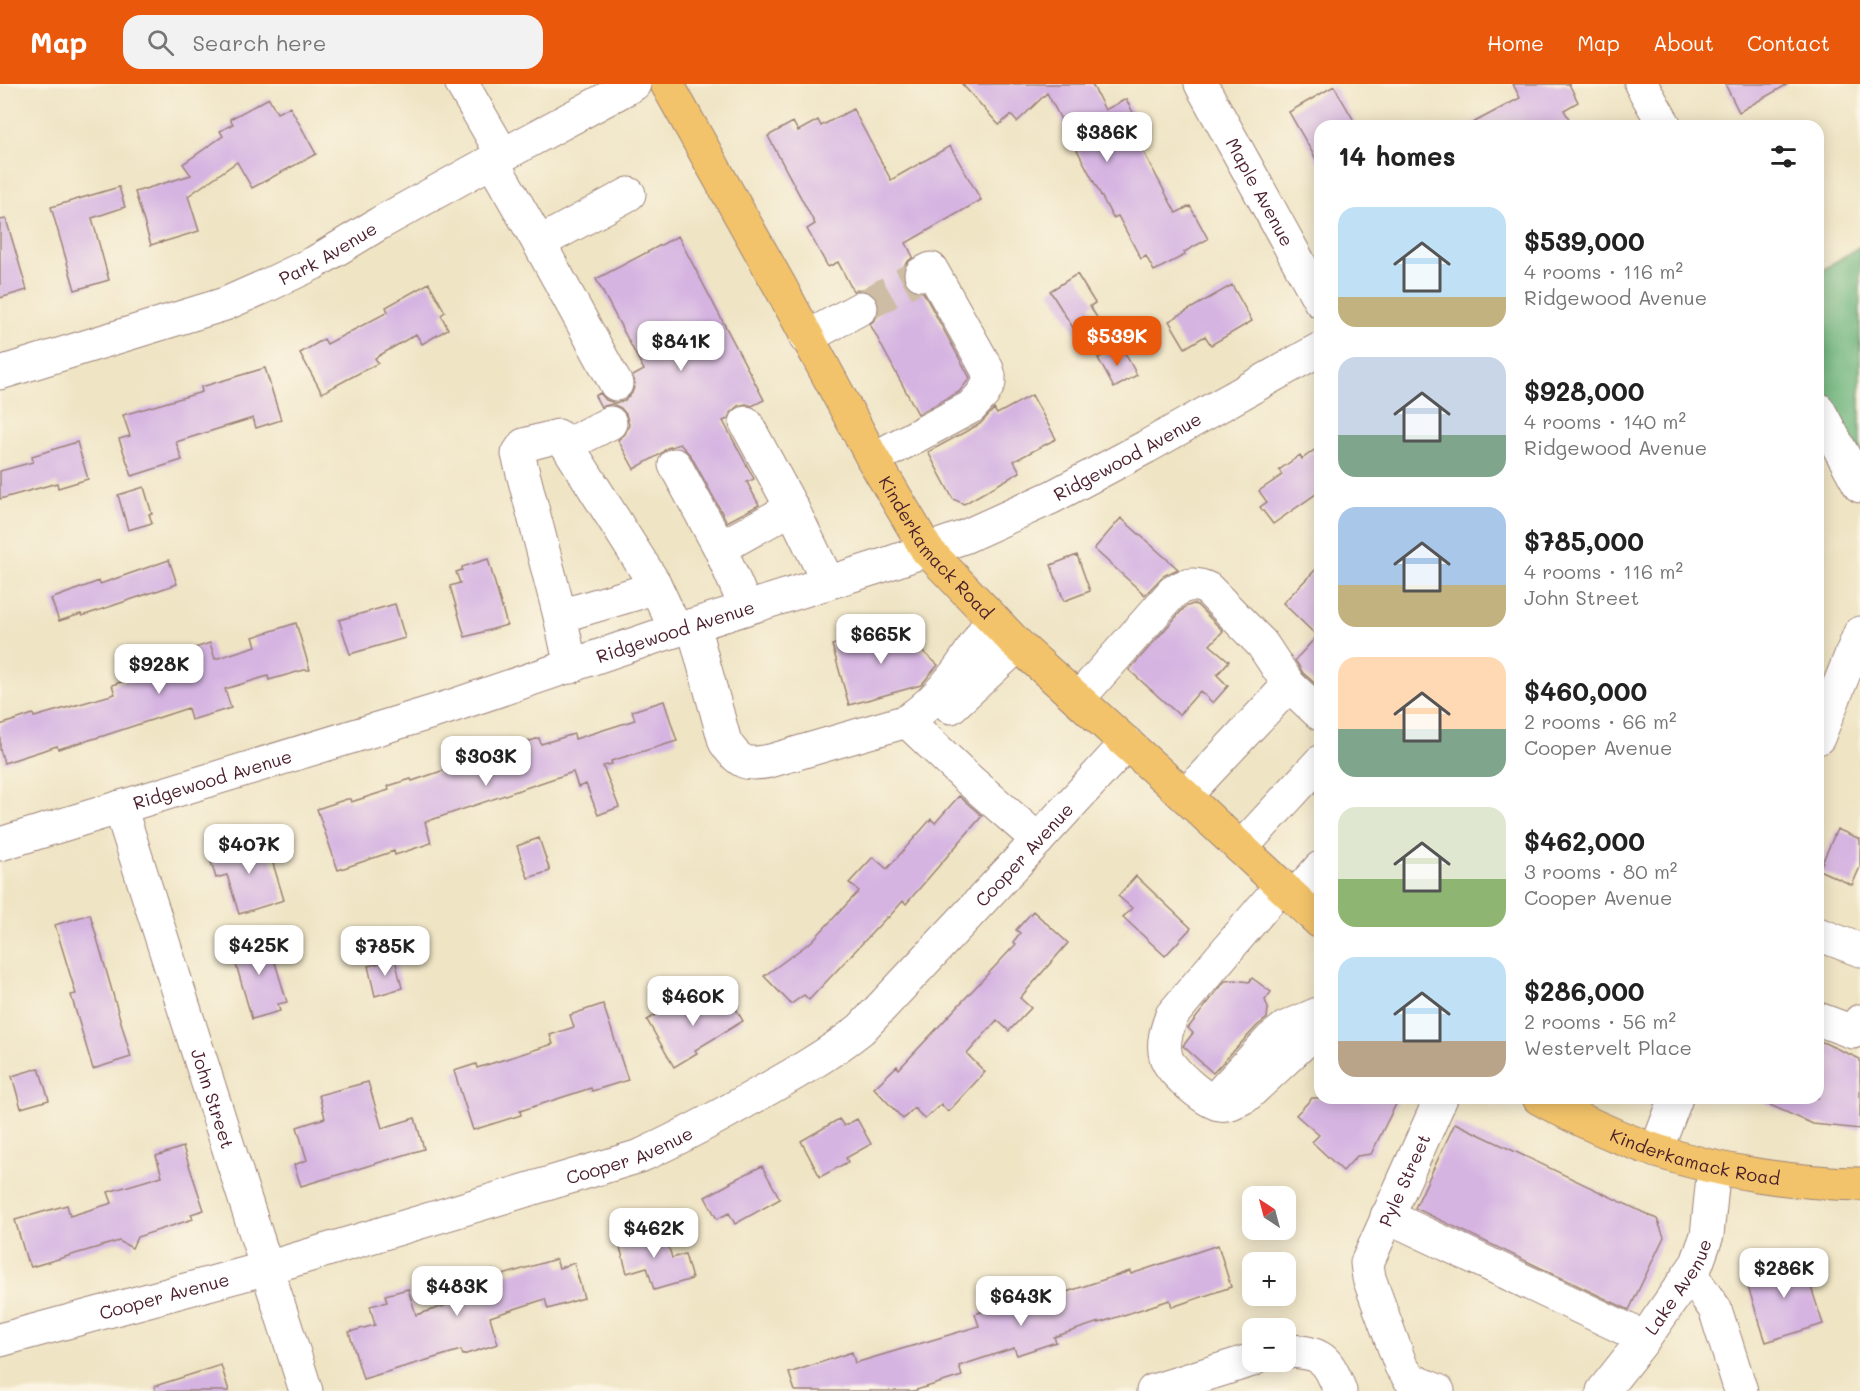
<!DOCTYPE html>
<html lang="en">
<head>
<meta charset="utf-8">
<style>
  :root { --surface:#fff; --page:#f2f2f2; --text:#222; --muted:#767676; --accent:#ea580c }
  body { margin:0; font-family:Mali,sans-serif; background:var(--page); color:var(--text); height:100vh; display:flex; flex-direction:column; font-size:22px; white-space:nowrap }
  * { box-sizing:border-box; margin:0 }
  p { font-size:20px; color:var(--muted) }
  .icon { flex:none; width:33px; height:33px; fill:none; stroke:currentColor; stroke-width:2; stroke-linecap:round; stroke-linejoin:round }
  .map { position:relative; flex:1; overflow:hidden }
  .drawer { position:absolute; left:1314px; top:36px; width:510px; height:984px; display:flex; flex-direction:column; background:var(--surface); border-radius:18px; box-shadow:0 3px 15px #0003 }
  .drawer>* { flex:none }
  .needle { width:39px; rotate:324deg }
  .fabs { position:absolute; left:1242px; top:1102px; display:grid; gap:12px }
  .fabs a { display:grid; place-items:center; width:54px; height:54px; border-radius:12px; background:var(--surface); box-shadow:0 3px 15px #0003; font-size:30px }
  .price { position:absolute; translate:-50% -51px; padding:0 14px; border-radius:12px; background:#fff; color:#222; font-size:20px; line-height:39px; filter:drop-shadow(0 2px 3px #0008) }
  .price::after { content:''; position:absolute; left:50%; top:36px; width:18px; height:14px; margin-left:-9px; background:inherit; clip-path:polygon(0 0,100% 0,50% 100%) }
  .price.current { background:var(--accent); color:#fff }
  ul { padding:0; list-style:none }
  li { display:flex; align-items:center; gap:18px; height:150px; padding:0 24px }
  li span { display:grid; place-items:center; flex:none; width:168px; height:120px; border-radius:18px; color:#555 }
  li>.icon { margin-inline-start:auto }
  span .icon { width:72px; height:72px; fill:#fffc; stroke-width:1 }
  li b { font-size:26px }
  h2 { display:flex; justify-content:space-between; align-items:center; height:72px; padding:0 24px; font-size:26px }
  header { display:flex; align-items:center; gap:36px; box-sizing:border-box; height:84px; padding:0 30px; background:var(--accent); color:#fff }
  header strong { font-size:28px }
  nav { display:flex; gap:33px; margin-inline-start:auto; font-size:21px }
  .search { width:420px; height:54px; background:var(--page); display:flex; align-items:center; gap:15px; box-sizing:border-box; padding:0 21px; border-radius:18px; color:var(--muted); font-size:22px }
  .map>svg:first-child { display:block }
  .forest { fill:#6bb279; stroke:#5a6852; stroke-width:1.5 }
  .building { fill:#d5b4e2 }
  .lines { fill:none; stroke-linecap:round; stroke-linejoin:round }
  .minor-tunnel { stroke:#cebda5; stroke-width:33; stroke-dasharray:33 16; stroke-linecap:butt }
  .minor-casing { stroke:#9c8278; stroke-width:35 }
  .major-casing { stroke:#9c8278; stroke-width:35 }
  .minor { stroke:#fff; stroke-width:33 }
  .major { stroke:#f2c36a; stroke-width:33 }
  .labels { text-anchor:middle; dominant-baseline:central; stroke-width:4.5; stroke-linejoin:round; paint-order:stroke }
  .street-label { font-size:18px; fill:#4a1f2b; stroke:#fcf5e5 }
</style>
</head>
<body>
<header>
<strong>Map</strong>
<div class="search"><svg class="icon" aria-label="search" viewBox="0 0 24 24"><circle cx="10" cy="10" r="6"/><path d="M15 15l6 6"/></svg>Search here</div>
<nav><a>Home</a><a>Map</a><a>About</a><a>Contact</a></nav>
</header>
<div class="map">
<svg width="1860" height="1307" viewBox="0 0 1860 1307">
  <rect width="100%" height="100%" fill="#fcf5e5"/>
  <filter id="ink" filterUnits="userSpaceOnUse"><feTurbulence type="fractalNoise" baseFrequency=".0167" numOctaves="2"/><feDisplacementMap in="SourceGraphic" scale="12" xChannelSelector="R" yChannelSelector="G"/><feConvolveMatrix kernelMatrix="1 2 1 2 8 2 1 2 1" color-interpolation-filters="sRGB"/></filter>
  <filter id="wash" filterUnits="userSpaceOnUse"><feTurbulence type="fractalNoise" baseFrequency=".008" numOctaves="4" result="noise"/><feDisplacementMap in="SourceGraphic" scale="24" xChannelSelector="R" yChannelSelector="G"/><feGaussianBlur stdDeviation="1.35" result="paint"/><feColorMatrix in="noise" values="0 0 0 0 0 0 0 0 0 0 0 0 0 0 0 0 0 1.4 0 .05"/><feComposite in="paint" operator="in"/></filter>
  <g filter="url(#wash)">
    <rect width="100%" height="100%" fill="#efe4c4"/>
    <path class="forest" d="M1860,162v240l-42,-77v-136z"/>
    <g id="blocks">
      <path class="building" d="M962,0h130l13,26 21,-11 15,29 -8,4 43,81 14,-7 18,33 -24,13 1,3 -31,16 -8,-15 -5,3 -23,-43 -5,2 -66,-125 -30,29 -6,-7 -12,10z
        M1513,0h56l9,18 -14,8 9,16h-106l53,-28z
        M1725,0h63l-49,28z
        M1334,2l23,40h-37v40l-31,-54z
        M269,14l8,15 13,-6 26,47 -64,34 -15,-26 -49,34 11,35 -36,11v-1l-12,4 -16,-53 56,-17 -8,-11 40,-28 -3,-5 13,-7 -3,-5z
        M853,25l38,71 59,-34 31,54 -75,43 7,14 -8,7 -3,9 2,9 7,8 12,2 47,86 -11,14 -41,22 -48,-90 7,-7 3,-8 -2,-9 -8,-8 -8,-3 -9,2 -15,-29 -10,5 -21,-38 8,-5 -47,-88 25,-14 5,9 20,-11 3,6z
        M119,103l6,20 -33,11 17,62 -34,10 -24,-83z
        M6,135l21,71 -27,8v-78z
        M678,152l86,164 -12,6 -6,-2 -8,2 -8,7 -2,6 -5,2 31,58 -7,3 12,23 -32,17 -36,-66 -11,-12 -13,4 -8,7 -25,14 -16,-29 7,-6 4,-9 -3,-11 -5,-6 -9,-4 -11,3 -6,-11 5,-3 6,7 9,3 9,-2 8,-8 3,-9 -2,-8 11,-6 -48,-91z
        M1077,190l18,29 -5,3 12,20 -22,13 -30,-48z
        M429,199l16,29 -4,3 7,14 -26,15 -6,-10 -41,24 3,5 -56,30 -22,-40 24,-14 3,5 61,-32 -2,-5z
        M1232,201l20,36 -41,24 -6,-9 -20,12 -16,-27z
        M1121,262l16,29 -23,13 -16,-30z
        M265,284l16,52 -25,8 -3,-10 -77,24 6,18 -50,16 -13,-37 11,-3 -7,-21 79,-23 -1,-5z
        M1032,311l24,44 -42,22 6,11 -56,32 -11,-5 -25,-47 52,-28 14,-15 3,5z
        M77,358l11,37 -30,9 -1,-5 -57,16v-28l33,-9 -1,-6z
        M1320,362v45l-47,33 -13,-17 7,-5 -8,-11 23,-16 -3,-5 21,-15 2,4z
        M144,403l8,27h-3l3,9 -24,7 -10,-35z
        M1121,434l57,51 -15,7 -18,19 -51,-46z
        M1077,471l13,36 -26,10 -13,-36z
        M488,475l19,66 -42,12 -15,-51 10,-3 -4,-11 6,-2v-3z
        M169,476l8,24 -95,32 -1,-2 -22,7 -8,-22 48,-18 1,3z
        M1320,481v123l-17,-15 -8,-13 22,-24 -34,-33z
        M395,520l10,34 -55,16 -11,-34z
        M1193,520l4,1 26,26 -13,14 19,16 -12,14 11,11 -15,17 -13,-12 -21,24 -50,-45 56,-63z
        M296,539l14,47h-6l-35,10 -1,-4 -43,13 6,19 -40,12 -3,-12 -85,28 -45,13 -1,-3 -53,17 -4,-14v-24l33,-11 1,3 81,-23 -3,-9 62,-20 -3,-9 39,-13 5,16 41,-13 -3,-9z
        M896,543l42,38 -17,20 -72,20 -17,-60z
        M664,617l13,40 -66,20 1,3 -9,2 16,41 -21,8 -12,-31 -8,3 -5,-15 -148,50 6,21 -36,12 -1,-4 -56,19 -21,-61 30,-10h3l1,3 38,-12 -1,-4 23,-7 1,2 127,-43 2,6 33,-10 1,5 60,-19 -3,-9z
        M959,712l23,20 -76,88 -3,-3 -15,17 -1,-1 -78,83 -5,-5 -13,9 -27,-28 48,-35 47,-50 -10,-8 24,-26 14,12 44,-50 4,4z
        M1837,745l23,10v28l-8,18 -33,-15z
        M265,753l19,63 -45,14 -12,-39 -11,3 -7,-23z
        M539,754l11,33 -22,7 -11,-32z
        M1136,792l55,52 -26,28 -42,-39 9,-9 -14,-12z
        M1033,827l35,32 -48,55 11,10 -22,23 -12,-11 -30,34 18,18 -37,40 -7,-8 -16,15 -11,-11 -11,11 -29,-31 23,-22 2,3 117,-125 -3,-2 7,-9 -4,-3z
        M90,830l41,143 -38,12 -22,-74 5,-1 -21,-69z
        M266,849l21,69 -9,2 2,7 -28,8 -22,-75z
        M395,875l7,29 -27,8 -7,-30z
        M1252,894l19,14 -6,8 3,8 -1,10 -10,8 -44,47 -30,-27 10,-13 -5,-5 37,-47 10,-1 14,2z
        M726,908l17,29 -48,29 2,3 -23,14 -27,-47 32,-19 8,14z
        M603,920l25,76 -36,11 -1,-3 -71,23 1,4 -48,15 -19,-59 22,-7 1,4 76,-24 -3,-9 24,-8 -4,-12z
        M1818,956l42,19v70l-47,-5 -59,-26h64z
        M39,984l10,32 -28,8 -9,-32z
        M368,998l14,46 33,-10 9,31 -123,37 -7,-21 13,-5 -10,-33 28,-9 -6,-23z
        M1312,1014h87l-28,56 -14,2 -14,15 -31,-29 7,-7 -23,-20z
        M839,1035l5,7 13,-7 14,25 -25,14 2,4 -28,15 -19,-36z
        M1455,1039l202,96 7,18 -35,73 -214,-102z
        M183,1063l21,63 -13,4 2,5 -56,18 -5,11 -13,-7 -88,26 -3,-7 -1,1 -12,-41 52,-15 3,11 42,-13 -4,-11 54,-16 -6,-20z
        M762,1082l18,33 -45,25 -6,-11 -12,6 -12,-22 26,-14 -1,-1z
        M663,1143l9,31 13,-4 7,25 -38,11 -7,-23 -20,6 -9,-33z
        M1218,1161l13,42 -59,20 -2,-7 -71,23v-1l-45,15 2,5 -39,13 -3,-7 -55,18 3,10 -49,15h-118l-6,-18 63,-21 3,11 124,-37 -4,-12 64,-21 3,7 88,-29 1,3z
        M1801,1172l22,68 -57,18 -20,-61 5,-9z
        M556,1175l3,9 15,-5 10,35 -36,11 -3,-10 -55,18 8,27 -35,11 -2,-5 -98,29 -14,-47 26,-7 -5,-19 17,-4 -2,-7 23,-6 8,26 47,-15 -6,-19 36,-11 3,7z
        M221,1281l8,26h-74v-5z"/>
    </g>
  </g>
  <g filter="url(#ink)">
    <use href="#blocks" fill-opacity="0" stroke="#9c8278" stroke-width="1.5"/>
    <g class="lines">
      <path class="minor-tunnel" d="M861,224l60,-34"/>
      <defs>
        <g id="minor">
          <path d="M462,0l41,71"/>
          <path id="s1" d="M1201,0l119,217"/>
          <path d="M1641,0l24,42"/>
          <path d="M492,77l47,82 77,141"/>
          <path d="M539,159l90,-49"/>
          <path d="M806,254l55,-30"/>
          <path id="s2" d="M0,289l225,-69 43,-19 46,-22 66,-40 112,-62 142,-77"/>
          <path d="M1818,325l42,77"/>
          <path d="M746,339l46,85 36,74"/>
          <path d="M567,361l43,-22"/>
          <path d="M873,375l98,-52 12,-13 6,-11v-7l-2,-7 -56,-100 -10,5"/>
          <path d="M675,381l45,83 26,60"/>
          <path d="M720,464l72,-40"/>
          <path d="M560,532l78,-23 16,-10"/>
          <path d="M693,541l32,117c14,21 21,24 45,19l137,-40c39,-27 61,-63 85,-103"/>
          <path d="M571,583l-11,-51 -42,-162 6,-9 34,-9 9,9 87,138 22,47"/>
          <path d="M1078,615l95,-107c12,-8 22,-10 35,-3l54,55 27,41"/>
          <path d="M951,623l67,-62"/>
          <path d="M907,637l61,58 70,61"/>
          <path d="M1818,654l42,-105"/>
          <path d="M1185,712l104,-111 31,29"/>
          <path id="s3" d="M120,723l186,584"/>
          <path id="s4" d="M0,760l449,-137 206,-70 226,-71 83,-29 88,-40 94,-50 174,-98"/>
          <path d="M1241,764l79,-86"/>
          <path d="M1281,802l-109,129c-5,14 -10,27 -6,42 4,14 38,43 53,47 9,2 19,-4 27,-8l74,-69"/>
          <path d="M1294,813l26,-29"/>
          <path d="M1818,850l42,16"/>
          <path d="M1818,935l35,13 4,-2 3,-9"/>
          <path d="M1216,1014l55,-59 14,-11 35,-15"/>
          <path d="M1656,1067l20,-53"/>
          <path d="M1387,1132l258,122"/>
          <path d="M1690,1190l25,35 26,82"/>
          <path id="s5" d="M0,1256l267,-72 373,-112c34,-15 67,-33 99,-51 43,-24 84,-46 122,-76l162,-173 104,-113"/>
          <path d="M1286,1267c35,1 42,7 54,40"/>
          <path d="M1153,1307l99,-31"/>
          <path id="s6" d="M1438,1307l-28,-12 -9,-13 -32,-88 -2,-15 74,-165"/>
          <path id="s7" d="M1603,1307l42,-53 52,-75 10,-28 7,-68"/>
        </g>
        <g id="major">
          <path id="s8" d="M667,0l114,204 92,171 54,91 91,95 167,151 135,126"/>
          <path id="s9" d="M1539,1014c36,20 79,40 118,53 62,21 137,32 203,33"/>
        </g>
      </defs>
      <use href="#minor" class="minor-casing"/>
      <use href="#major" class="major-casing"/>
      <use href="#minor" class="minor"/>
      <use href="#major" class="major"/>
    </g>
  </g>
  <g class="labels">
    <g class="street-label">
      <text stroke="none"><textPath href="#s1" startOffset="123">Maple Avenue</textPath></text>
      <text stroke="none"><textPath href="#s2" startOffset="350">Park Avenue</textPath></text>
      <text stroke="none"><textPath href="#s4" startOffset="1194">Ridgewood Avenue</textPath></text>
      <text stroke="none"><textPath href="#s8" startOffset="537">Kinderkamack Road</textPath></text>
      <text stroke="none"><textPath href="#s4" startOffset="708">Ridgewood Avenue</textPath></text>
      <text stroke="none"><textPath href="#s4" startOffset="222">Ridgewood Avenue</textPath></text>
      <text stroke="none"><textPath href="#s5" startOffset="1160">Cooper Avenue</textPath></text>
      <text stroke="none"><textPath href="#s3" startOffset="306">John Street</textPath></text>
      <text stroke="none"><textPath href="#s5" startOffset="656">Cooper Avenue</textPath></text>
      <text stroke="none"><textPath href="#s9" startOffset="168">Kinderkamack Road</textPath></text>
      <text stroke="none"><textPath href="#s6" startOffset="246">Pyle Street</textPath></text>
      <text stroke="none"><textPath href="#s7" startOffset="129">Lake Avenue</textPath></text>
      <text stroke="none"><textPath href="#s5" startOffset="170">Cooper Avenue</textPath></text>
    </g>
  </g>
</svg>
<div class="fabs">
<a><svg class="needle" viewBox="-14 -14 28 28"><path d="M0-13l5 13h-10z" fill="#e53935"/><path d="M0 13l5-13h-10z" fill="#767676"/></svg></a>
<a>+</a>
<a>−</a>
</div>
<b class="price" style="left:1107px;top:79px">$386K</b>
<b class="price current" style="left:1117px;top:283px">$539K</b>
<b class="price" style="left:681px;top:288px">$841K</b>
<b class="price" style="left:881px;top:581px">$665K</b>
<b class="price" style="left:159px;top:611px">$928K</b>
<b class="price" style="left:486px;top:703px">$303K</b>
<b class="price" style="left:249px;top:791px">$407K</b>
<b class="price" style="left:259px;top:892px">$425K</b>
<b class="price" style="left:385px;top:893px">$785K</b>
<b class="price" style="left:693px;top:943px">$460K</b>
<b class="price" style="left:654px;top:1175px">$462K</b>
<b class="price" style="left:1784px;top:1215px">$286K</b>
<b class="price" style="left:457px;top:1233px">$483K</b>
<b class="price" style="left:1021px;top:1243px">$643K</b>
<section class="drawer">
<h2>14 homes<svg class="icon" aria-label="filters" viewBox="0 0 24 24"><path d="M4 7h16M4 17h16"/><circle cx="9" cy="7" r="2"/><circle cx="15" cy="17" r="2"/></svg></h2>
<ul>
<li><span style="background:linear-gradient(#bfe0f5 75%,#c2b280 0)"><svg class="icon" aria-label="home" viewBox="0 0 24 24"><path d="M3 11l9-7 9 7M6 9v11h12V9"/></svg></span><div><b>$539,000</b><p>4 rooms · 116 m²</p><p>Ridgewood Avenue</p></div></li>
<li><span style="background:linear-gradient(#c9d6e8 65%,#7fa58c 0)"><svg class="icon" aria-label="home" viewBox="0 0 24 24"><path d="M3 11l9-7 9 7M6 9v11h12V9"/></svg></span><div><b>$928,000</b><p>4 rooms · 140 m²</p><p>Ridgewood Avenue</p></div></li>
<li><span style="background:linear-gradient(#a9c7e8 65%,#c2b280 0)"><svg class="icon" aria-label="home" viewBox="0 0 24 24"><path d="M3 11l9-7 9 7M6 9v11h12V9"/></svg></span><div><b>$785,000</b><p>4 rooms · 116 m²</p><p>John Street</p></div></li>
<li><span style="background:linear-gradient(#ffd9b3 60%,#7fa58c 0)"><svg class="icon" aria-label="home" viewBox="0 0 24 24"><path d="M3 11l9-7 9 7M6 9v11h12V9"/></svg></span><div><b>$460,000</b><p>2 rooms · 66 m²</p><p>Cooper Avenue</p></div></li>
<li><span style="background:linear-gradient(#dfe7d0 60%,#8fb573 0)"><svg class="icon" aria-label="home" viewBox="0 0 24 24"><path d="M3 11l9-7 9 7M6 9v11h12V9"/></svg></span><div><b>$462,000</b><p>3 rooms · 80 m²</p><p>Cooper Avenue</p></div></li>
<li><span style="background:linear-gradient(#bfe0f5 70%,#b9a48a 0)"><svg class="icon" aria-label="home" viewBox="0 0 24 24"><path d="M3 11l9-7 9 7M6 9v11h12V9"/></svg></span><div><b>$286,000</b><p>2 rooms · 56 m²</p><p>Westervelt Place</p></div></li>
</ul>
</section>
</div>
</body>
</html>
